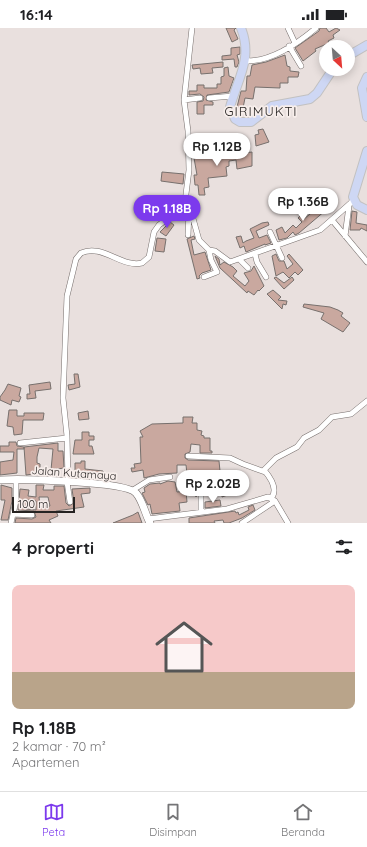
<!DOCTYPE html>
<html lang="id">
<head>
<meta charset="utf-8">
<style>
  :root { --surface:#fff; --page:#f2f2f2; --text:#202124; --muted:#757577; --line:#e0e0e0; --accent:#7c3aed }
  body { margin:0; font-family:Quicksand,sans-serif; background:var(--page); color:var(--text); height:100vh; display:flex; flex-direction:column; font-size:15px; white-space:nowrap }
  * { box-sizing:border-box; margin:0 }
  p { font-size:13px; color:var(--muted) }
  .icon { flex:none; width:22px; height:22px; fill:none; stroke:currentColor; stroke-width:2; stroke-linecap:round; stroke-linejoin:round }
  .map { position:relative; height:495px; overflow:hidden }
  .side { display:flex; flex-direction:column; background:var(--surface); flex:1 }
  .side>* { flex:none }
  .needle { width:26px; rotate:154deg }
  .tools { position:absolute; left:319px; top:12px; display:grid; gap:8px }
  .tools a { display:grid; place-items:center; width:36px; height:36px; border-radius:50%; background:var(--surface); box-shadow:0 2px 10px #0003; font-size:20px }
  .scale { position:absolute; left:12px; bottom:10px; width:63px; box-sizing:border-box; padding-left:4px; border:2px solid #262322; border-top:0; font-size:11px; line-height:14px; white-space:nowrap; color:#262322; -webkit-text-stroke:3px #f7eeeb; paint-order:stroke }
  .price { position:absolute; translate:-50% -34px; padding:0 9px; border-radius:14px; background:#fff; color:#222; font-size:13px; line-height:26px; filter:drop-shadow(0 1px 2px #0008) }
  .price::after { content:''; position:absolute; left:50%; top:24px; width:12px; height:9px; margin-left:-6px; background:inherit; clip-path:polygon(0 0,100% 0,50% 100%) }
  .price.selected { background:var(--accent); color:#fff }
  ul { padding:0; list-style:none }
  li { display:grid; align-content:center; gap:8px; height:212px; padding:0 12px }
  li+li { border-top:1px solid var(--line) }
  li span { display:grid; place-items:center; height:124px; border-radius:8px; color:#555 }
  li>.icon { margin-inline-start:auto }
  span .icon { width:72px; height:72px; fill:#fffc; stroke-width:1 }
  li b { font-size:17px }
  h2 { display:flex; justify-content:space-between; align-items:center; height:48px; padding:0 12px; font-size:17px }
  .status { display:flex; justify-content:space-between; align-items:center; height:28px; padding:0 20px; background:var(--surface); direction:ltr }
  .status svg { height:11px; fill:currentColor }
  .tab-bar { display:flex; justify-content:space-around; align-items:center; height:56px; border-top:1px solid var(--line); background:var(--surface); font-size:11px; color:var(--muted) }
  .tab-bar a { display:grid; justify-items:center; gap:2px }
  .tab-bar .selected { color:var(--accent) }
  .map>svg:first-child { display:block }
  .building { fill:#c9a89f; stroke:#77706d; fill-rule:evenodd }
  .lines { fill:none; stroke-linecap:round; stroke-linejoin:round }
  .street-casing { stroke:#776f6d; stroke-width:6 }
  .secondary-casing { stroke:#776f6d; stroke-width:8 }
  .primary-casing { stroke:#c2c1c1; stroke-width:10 }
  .street { stroke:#fff; stroke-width:5 }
  .secondary { stroke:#fff; stroke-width:7 }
  .primary { stroke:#ced7f4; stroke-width:8 }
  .labels { text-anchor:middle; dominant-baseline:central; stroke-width:3.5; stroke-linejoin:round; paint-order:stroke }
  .street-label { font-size:11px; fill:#262322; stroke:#f7eeeb }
  .quarter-label { font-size:13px; letter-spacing:1px; fill:#262322; stroke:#f7eeeb }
</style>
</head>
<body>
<div class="status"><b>16:14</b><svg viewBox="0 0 49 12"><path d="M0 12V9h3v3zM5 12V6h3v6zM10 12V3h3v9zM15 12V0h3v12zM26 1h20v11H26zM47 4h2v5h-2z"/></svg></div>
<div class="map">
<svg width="367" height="495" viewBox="0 0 367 495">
  <rect width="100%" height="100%" fill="#e9e0de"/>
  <path class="building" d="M226,0h10l-2,2 4,9 -6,3z
    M320,0h6l3,4 7,-4 4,2 -7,5 1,3 -6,3 1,2 -14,6 1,2 -13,10 -8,-13 24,-17z
    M240,19v7l-3,1 2,7 -2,5h-2l-1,-8 -12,1v-4l9,-1v-7z
    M285,27l2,11 3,1v4l9,1 -1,5h-10v6h-8v5l-25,-1 -2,12 -8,-1 -2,10 -6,-1 4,-16h5l1,-15h3l2,-11 14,-3z
    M223,34v5l-11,1 1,5 -12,1 -1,-6 -7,1 -1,-4z
    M228,39l1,9 5,2 -5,14 -22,3 -1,5 7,2v3h-9v9h-7v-12l6,-1 1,-4 -4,-3 -11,1v-4h8v-6h7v3h13v-4h4v-7l3,-1v-8z
    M263,101l6,13 -13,4 -1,-11 4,-1 -1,-4z
    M194,111h12l-1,11 -8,3z
    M216,124l1,2 6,-1v5l13,-1v-3l16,-2v14l-15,3 -1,-9 -7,1v5l-3,1 1,9 -19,2 1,9 -5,1 1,7h-6l-1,-10h-3l-1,-10h3l-3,-17 3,-1v-3z
    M162,144l22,2 -1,10 -22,-3z
    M320,172l5,4 -2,2 3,4 -27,23 -4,2 -2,-3 -6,6 -8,2 -3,-10 6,-3 3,6 8,-8 3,3 6,-6 -4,-4 3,-3 3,4 12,-10 -2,-3z
    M352,183l5,1 -1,11 11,2v6l-6,-3 -1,2h-10z
    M170,194l4,3 -8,11 -6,-4z
    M268,194l1,3 -13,6 3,7 8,-3 4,8 -6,2v-1l-19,8 -2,-6 -4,2 -4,-11 5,-1 2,7 3,-2 8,-3 -4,-9 12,-6z
    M194,208l1,3 -4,1 3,15 11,-3 6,18 -9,3 -3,3 1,2 -3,1 -10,-40z
    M157,210l9,1 -2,13 -9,-1z
    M276,226l3,7h5l3,8 6,-5 -6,-8 2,-2 14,16 -5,5 -3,-3 -6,6 -6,-6 -7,4 -4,-20z
    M215,228l4,3 1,6 4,-3 9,5 4,4 -4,5 12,10 4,-5 -5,-8 7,-2 3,-5 10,20 -5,5 -1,-1 -4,5 -6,-4 -1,2 -27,-25z
    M276,249l8,6 8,-6 2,3 -10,9 -10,-11z
    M273,262l8,7 -3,3 9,1 -1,4 -3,-1 -1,5 -15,-15z
    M304,276l26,3 8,3 5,3 -2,3 9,7 -7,9 -22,-13 3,-6 -21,-6z
    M74,346h4l2,13 -11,3 -1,-5 7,-1z
    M50,354l1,7 -16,2 1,7 -9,1v-5h3l-1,-9z
    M8,356l13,4 -2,8 2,1 -2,5 -7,-2 -1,5 -11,-5v-3l5,-7z
    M9,382h8v6h7v-3h20l-1,7h-20l-1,14 -8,1 -1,-8 -6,-1z
    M88,383l1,8 -10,1 -1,-7z
    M183,389h10l-1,6h5v7l5,1 -1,4 3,1v2h6v13h2v2h-12v-8l-9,-1 -1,8 -5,2v4l3,2 31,1 1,10h-3l2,7 18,-3v5l-5,1 1,12 -11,4v-2l-10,1v-4l9,-1 -1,-9 -9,1 -2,-7 -8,2 1,7h-3v4l-3,8 -1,-6h-6l-3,-26h-9v8l-18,1 -15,4 -1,-8 -11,2 -1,-4h4l-1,-4 7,-1 -1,-26h3l-3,-6 12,-7 31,-1z
    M82,404h7v4h5v4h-5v6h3l2,8h-21l2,-14h7z
    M9,414h7l1,4 7,1v2h-7v24l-17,2v-13l13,-2 1,-8h-14v-6h9z
    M58,415v8h5l1,17 -13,2 2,-21 -14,-1 -2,9v6l3,1v9l-14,2 -2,-28z
    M81,433h4v8l18,2v6h-28v-14h6z
    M168,453l7,1 2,10 9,-1 1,11 -8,1 1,8 -28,3 -2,-10 -2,1 -6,-12 3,-1 -1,-4 6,-4 10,-1v1z
    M1,457l11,3v13l-4,19h-7l4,-20h-4z
    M36,457h8l-1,5h11v-4h10l2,17 3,3 5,-3 -2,-14 18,-1v5l-9,1 3,13 -28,4 2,5 -9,4 2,3h-36l1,-5 16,1 4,-2 -2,-6 -16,-1 2,-21 9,1 -1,6 8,1zM39,469h9l2,9h-10zM27,472l9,1v9l-10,-1z
    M220,472l1,6 -16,2v-6z
    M253,477l2,5 -13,8 -13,5h-5l-1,-3 -9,1 1,2h-26v-5l46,-7 1,2 2,-1 1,3 10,-5 -1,-3z
    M138,484l4,11h-29l20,-8z"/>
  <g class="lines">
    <defs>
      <path id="street" d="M288,0l7,15
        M289,18l12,20
        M245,33c26,1 52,-17 71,-33
        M209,70l24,-2
        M184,72l16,-2
        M183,179l9,8 7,25 10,10 6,1 15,11 90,-32 33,-29
        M332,192l35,42
        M270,204l12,26
        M188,207l1,-24
        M345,208l4,-30
        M255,226l2,8 9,15
        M239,231l9,9
        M204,249l13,-5 -6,-12 -2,-10
        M20,415l47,-5
        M188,428l42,2 13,6 22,8
        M67,454l3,20
        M68,454l-1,-46 -4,-38 4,-102 9,-37 5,-6c21,-10 40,15 61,10l7,-6 5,-25 5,-7 24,-18 2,-5 4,-32 -1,-39 -4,-31 8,-72
        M133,462l16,-10 21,-3
        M272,469c6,-9 -2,-20 -8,-27l12,-12 21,-11 7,-9 15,-8 13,-13 19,-3 16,-13
        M201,484v-19
        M13,486l19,1
        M148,491l79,-10 41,-12 7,4 13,22
        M11,495l5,-22v-21
        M242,495l33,-22"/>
      <path id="secondary" d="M0,452c20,-1 125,1 136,13 7,8 9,21 14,30"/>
      <path id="primary" d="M241,0c12,30 -3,50 -11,79l5,12 5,3h11l21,-16 38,-7 7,-6 16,-24
        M348,28l19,-11
        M367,49l-5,11 5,29
        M367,123l-14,46 4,8 10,5"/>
    </defs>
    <use href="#street" class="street-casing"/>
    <use href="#secondary" class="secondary-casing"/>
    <use href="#primary" class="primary-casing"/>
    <use href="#street" class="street"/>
    <use href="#secondary" class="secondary"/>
    <use href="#primary" class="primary"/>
  </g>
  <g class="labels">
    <g class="street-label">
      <text transform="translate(74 445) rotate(4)">Jalan Kutamaya</text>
    </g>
    <g class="quarter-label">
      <text x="261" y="83">GIRIMUKTI</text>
    </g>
  </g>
</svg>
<div class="tools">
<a><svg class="needle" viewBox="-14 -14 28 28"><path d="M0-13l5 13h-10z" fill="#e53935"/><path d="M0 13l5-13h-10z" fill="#757577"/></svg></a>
</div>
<div class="scale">100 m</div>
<b class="price" style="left:217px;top:139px">Rp 1.12B</b>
<b class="price" style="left:303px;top:194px">Rp 1.36B</b>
<b class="price selected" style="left:167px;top:201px">Rp 1.18B</b>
<b class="price" style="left:213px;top:476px">Rp 2.02B</b>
</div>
<section class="side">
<h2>4 properti<svg class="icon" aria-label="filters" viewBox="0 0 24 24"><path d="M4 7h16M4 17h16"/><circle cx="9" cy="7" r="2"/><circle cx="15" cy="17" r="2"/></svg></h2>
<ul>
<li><span style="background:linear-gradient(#f6c9c9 70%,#b9a48a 0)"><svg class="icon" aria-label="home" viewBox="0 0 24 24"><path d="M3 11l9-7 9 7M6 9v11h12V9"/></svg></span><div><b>Rp 1.18B</b><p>2 kamar · 70 m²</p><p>Apartemen</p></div></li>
</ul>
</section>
<nav class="tab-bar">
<a class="selected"><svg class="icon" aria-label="map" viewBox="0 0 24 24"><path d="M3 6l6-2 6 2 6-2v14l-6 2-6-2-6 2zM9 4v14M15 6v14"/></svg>Peta</a>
<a><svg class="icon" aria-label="saved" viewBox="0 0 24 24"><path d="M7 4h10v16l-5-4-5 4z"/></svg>Disimpan</a>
<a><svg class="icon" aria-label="home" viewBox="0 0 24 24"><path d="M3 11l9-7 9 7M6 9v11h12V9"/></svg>Beranda</a>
</nav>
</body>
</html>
